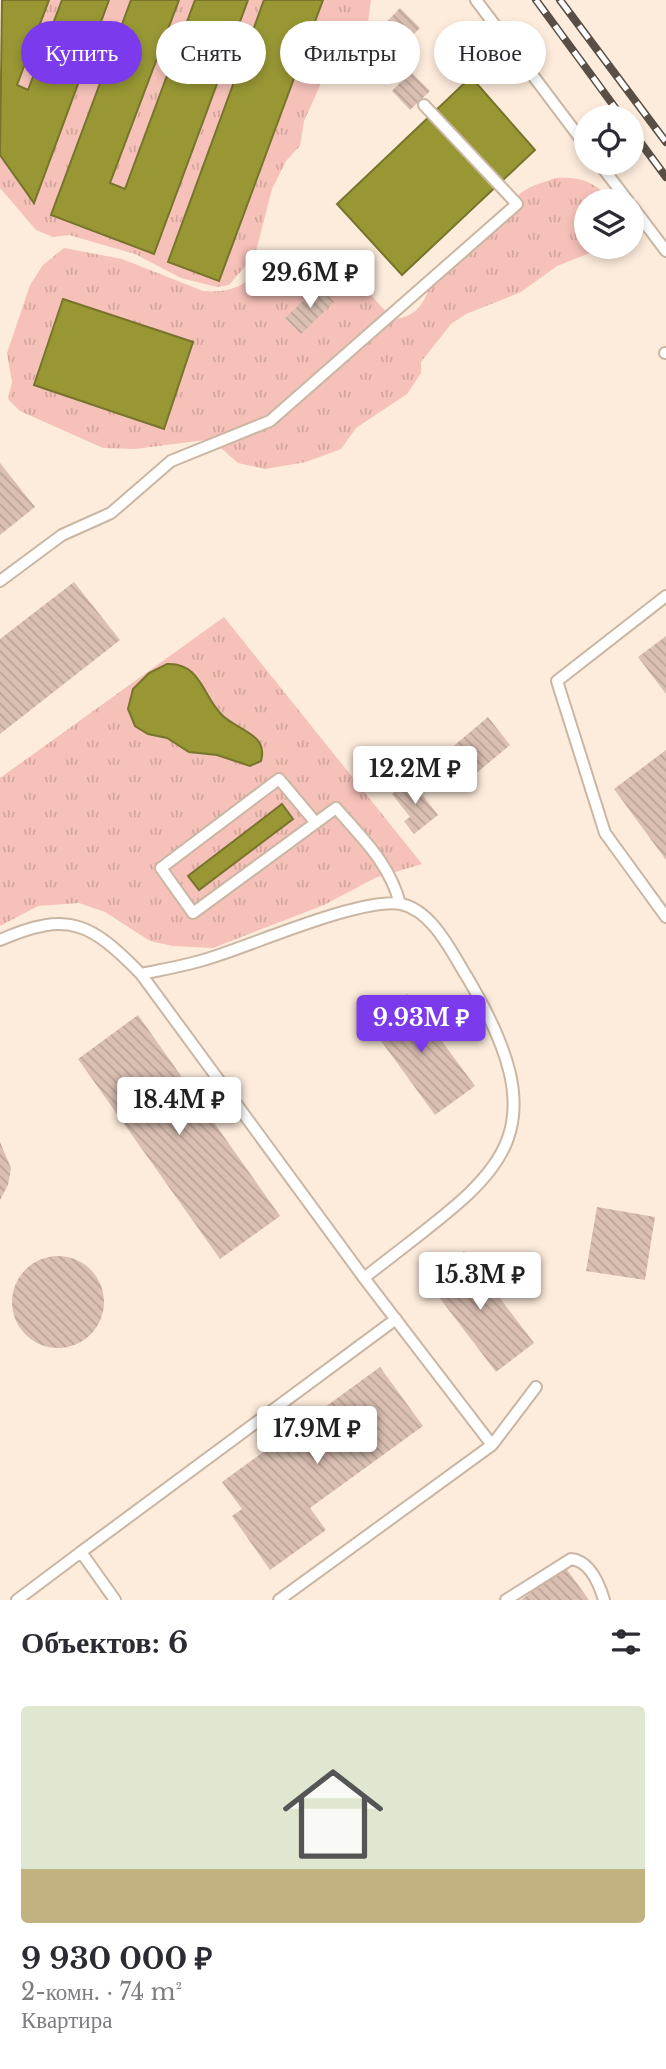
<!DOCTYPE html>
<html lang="ru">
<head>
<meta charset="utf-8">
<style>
  :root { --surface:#fff; --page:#f2f2f3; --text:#2b2b33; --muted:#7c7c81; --line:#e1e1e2; --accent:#7c3aed }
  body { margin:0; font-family:"Libre Baskerville",serif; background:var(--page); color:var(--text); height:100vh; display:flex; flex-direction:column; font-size:26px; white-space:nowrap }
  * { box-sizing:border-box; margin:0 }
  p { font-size:23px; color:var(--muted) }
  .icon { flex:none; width:38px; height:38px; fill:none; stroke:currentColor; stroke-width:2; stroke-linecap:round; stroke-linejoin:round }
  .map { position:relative; height:1600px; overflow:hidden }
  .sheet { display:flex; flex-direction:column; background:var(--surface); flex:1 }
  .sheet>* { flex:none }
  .banner { position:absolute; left:21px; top:21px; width:625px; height:63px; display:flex; gap:14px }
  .controls { position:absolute; left:574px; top:105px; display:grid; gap:14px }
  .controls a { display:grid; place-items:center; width:70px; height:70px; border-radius:50%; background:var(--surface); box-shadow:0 4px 10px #0003; font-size:35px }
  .price { position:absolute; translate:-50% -60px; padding:0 16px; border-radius:7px; background:#fff; color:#222; font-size:23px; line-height:46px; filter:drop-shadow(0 2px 4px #0008) }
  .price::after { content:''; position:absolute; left:50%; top:42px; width:21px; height:16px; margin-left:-10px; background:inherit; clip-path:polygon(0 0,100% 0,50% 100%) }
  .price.on { background:var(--accent); color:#fff }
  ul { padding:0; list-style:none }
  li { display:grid; align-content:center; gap:14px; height:371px; padding:0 21px }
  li+li { border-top:2px solid var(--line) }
  li span { display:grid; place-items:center; height:217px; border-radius:7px; color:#555 }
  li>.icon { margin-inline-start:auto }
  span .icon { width:126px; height:126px; fill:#fffc; stroke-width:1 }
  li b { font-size:30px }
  h2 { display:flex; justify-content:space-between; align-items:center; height:84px; padding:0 21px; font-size:30px }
  .tag { padding:0 24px; border-radius:32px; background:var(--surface); box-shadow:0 4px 10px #0003; font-size:24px; line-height:63px }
  .tag.on { background:var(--accent); color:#fff }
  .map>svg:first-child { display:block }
  .grass { fill:url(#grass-tufts) }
  .water { fill:#989734; stroke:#77742c; stroke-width:2 }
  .building { fill:url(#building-back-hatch) }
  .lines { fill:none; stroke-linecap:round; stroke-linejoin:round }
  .lane-casing { stroke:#cab6a2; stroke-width:14 }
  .lane { stroke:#fff; stroke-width:10 }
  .rail-casing { stroke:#594f46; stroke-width:8 }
  .rail { stroke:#fff; stroke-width:5; stroke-dasharray:16; stroke-linecap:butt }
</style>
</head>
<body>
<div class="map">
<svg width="666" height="1600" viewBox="0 0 666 1600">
  <defs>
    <pattern id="grass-tufts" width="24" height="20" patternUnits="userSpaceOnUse" patternTransform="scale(1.75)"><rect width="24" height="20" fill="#f5c1b9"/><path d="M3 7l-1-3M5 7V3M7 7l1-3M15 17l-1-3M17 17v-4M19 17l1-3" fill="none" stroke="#d2a69e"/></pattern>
    <pattern id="building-back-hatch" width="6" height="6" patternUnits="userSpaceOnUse" patternTransform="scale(1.75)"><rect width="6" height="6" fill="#dabfb2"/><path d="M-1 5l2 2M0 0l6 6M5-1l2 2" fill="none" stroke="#bba498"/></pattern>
  </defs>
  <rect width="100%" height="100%" fill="#fdecdc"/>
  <path class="grass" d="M49,0h13l-34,90 -11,-5z
    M109,0h22l-80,215 103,39 94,-254h16l-96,261 51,20 104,-281h48l-3,22 -12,26 -7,11 -27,22 -18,40 -4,25 -14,15 -14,28 -17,66 -26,30 -12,2 -36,-9 -46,-24 -66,-19 -16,2 -17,-7 -36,-42v-33l34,48z
    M179,0h16l-70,189 -15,-5z
    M556,178c22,-2 42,4 54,23h-24v46h19l-48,19 -36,26 -55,22 -15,10 -30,38v11l-14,21 -51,34 -15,21 -35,13 -41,7 -27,-6 -24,-21 -9,-2 -70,9 -32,-1 -83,-37 -12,-12 4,-17 -5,-29 23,-68 13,-20 21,-17 58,11 81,32c76,7 49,-75 145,-17 20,12 29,32 47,45 35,-4 31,-37 49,-58 12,-13 27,-18 40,-29 14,-11 23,-28 37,-39 10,-8 24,-11 35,-15z
    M224,617l198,247 -47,14 -51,27 -111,43 -40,-2 -23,-5 -45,-29 -26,-9 -41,3 -38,20v-148z"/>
  <path class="water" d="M2,0h47l-32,85 11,5 34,-90h47l-75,203 -34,-48z
    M131,0h48l-69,183 15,6 70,-189h53l-94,254 -103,-39z
    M264,0h59l-104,281 -51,-19z
    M471,77l64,73 -133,125 -65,-71z
    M63,299l130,43 -29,87 -130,-44z
    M167,664c33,-2 36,32 54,50 14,16 48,19 40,47l-11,5 -33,-11 -28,-3 -22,-14 -19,-4 -13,-8 -7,-17 5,-20 16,-16z
    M282,804l11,15 -94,71 -11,-14z"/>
  <path class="building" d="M400,8l20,20 -31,31 -20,-19z
    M411,72l19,19 -20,19 -18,-19z
    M319,286l15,16 -33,32 -16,-16z
    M0,463l35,44 -35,28z
    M74,582l46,58 -120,94v-95z
    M666,636v58l-28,-37z
    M488,717l22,28 -49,41 -23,-27z
    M666,750v110l-52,-71z
    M410,779l28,36 -24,19 -10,-13 6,-4 -18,-23z
    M407,994l68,92 -40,29 -67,-92z
    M138,1015l142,201 -60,43 -142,-200z
    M0,1142l11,26 -3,17 -8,15z
    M597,1207l58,10 -10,63 -59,-9z
    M464,1251l70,92 -38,29 -70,-92z
    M12 1302a46 46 0 1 1 92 0a46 46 0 1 1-92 0Z
    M380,1367l43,59 -113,82 16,22 -56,40 -38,-54 10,-7 -20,-27z
    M565,1567l24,33h-68z"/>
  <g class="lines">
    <defs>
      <path id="lane" d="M476,0l110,146
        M599,163l29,38
        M632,206l34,45
        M665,353h1
        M0,581l62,-46 49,-22 60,-52 99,-40 247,-217 -93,-99
        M666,596l-109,85 48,152 61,84
        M316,823l-37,-44 -118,89 32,45 143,-105c26,30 54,56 64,96
        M0,940c69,-30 91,-17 141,34l223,304 128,167
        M141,974c24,-5 49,-9 72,-17 42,-13 149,-60 188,-53 31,6 51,49 66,73 101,170 25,199 -103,301
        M81,1552l315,-233
        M17,1600l64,-48 34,48
        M279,1600l213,-155 44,-58
        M506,1600l65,-41c19,2 28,24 33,41"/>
    </defs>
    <use href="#lane" class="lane-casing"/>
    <use href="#lane" class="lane"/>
    <defs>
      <path id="rail" d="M536,0l86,117
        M560,0l106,142
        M632,131l34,46"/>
    </defs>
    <use href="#rail" class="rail-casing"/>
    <use href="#rail" class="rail"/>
  </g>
</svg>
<div class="controls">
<a><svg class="icon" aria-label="locate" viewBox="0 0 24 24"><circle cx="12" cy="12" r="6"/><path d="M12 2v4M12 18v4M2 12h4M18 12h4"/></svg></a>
<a><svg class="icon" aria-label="layers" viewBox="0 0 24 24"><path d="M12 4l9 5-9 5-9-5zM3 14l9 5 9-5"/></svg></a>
</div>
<b class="price" style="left:310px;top:310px">29.6M ₽</b>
<b class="price" style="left:415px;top:806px">12.2M ₽</b>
<b class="price on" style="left:421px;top:1055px">9.93M ₽</b>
<b class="price" style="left:179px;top:1137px">18.4M ₽</b>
<b class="price" style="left:480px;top:1312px">15.3M ₽</b>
<b class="price" style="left:317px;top:1466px">17.9M ₽</b>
<div class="banner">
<a class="tag on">Купить</a>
<a class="tag">Снять</a>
<a class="tag">Фильтры</a>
<a class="tag">Новое</a>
</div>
</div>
<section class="sheet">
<h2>Объектов: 6<svg class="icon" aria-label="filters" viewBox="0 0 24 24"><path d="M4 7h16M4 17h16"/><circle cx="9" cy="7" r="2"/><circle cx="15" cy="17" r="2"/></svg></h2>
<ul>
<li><span style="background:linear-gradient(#dfe7d0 75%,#c2b280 0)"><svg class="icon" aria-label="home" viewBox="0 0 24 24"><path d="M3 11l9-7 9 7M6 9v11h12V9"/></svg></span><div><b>9 930 000 ₽</b><p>2-комн. · 74 m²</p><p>Квартира</p></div></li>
</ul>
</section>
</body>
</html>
